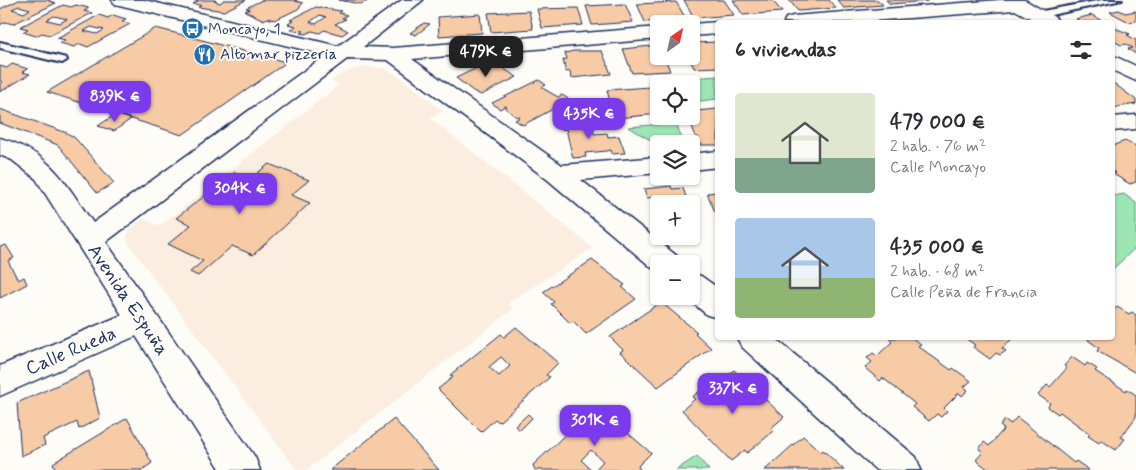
<!DOCTYPE html>
<html lang="es">
<head>
<meta charset="utf-8">
<style>
  :root { --surface:#fff; --page:#f2f2f3; --text:#2b2b33; --muted:#7c7c81; --accent:#7c3aed }
  body { margin:0; font-family:Mynerve,sans-serif; background:var(--page); color:var(--text); height:100vh; display:flex; flex-direction:column; font-size:19px; white-space:nowrap }
  * { box-sizing:border-box; margin:0 }
  p { font-size:16px; color:var(--muted) }
  .icon { flex:none; width:28px; height:28px; fill:none; stroke:currentColor; stroke-width:2; stroke-linecap:round; stroke-linejoin:round }
  .map { position:relative; flex:1; overflow:hidden }
  .details { position:absolute; left:715px; top:20px; width:400px; height:320px; display:flex; flex-direction:column; background:var(--surface); border-radius:5px; box-shadow:0 1px 4px #0004 }
  .details>* { flex:none }
  .needle { width:32px; rotate:34deg }
  .buttons { position:absolute; left:650px; top:15px; display:grid; gap:10px }
  .buttons a { display:grid; place-items:center; width:50px; height:50px; border-radius:5px; background:var(--surface); box-shadow:0 1px 4px #0004; font-size:25px }
  .price { position:absolute; translate:-50% -42px; padding:0 11px; border-radius:10px; background:var(--accent); color:#fff; font-size:16px; line-height:32px; filter:drop-shadow(0 1px 2px #0008) }
  .price::after { content:''; position:absolute; left:50%; top:30px; width:15px; height:11px; margin-left:-8px; background:inherit; clip-path:polygon(0 0,100% 0,50% 100%) }
  .price.current { background:#222; color:#fff }
  ul { padding:0; list-style:none }
  li { display:flex; align-items:center; gap:15px; height:125px; padding:0 20px }
  li span { display:grid; place-items:center; flex:none; width:140px; height:100px; border-radius:5px; color:#555 }
  li>.icon { margin-inline-start:auto }
  span .icon { width:60px; height:60px; fill:#fffc; stroke-width:1 }
  li b { font-size:21px }
  h2 { display:flex; justify-content:space-between; align-items:center; height:60px; padding:0 20px; font-size:21px }
  .map>svg:first-child { display:block }
  .built { fill:#fbeddf }
  .green { fill:#9de5b3; stroke:#5c8a88 }
  .building { fill:#f7cba6; stroke:#1b2f5e; fill-rule:evenodd }
  .lines { fill:none; stroke-linecap:round; stroke-linejoin:round }
  .lane-casing { stroke:#1b2f5e; stroke-width:4 }
  .street-casing { stroke:#1b2f5e; stroke-width:3 }
  .lane { fill:#fdfcf7; fill-rule:evenodd }
  .street { fill:#fdfcf7; fill-rule:evenodd }
  .labels { text-anchor:middle; dominant-baseline:central; stroke-width:4; stroke-linejoin:round; paint-order:stroke }
  .far-poi-label { font-size:16px; fill:#1b2f5e; stroke:#fdfcf7; text-anchor:start }
  .street-label { font-size:19px; fill:#1b2f5e; stroke:#fdfcf7 }
</style>
</head>
<body>
<div class="map">
<svg width="1136" height="470" viewBox="0 0 1136 470">
  <rect width="100%" height="100%" fill="#fdfcf7"/>
  <filter id="ink" filterUnits="userSpaceOnUse"><feTurbulence type="fractalNoise" baseFrequency=".02" numOctaves="2"/><feDisplacementMap in="SourceGraphic" scale="10" xChannelSelector="R" yChannelSelector="G"/><feConvolveMatrix kernelMatrix="1 2 1 2 8 2 1 2 1" color-interpolation-filters="sRGB"/></filter>
  <g filter="url(#ink)">
    <path class="built" d="M369,67l14,1 13,6 47,37 -13,7 163,130 -85,55 5,6 -207,161h-9l-169,-227 -1,-7 3,-7 13,-10 17,7 179,-141 -8,-4 7,-5 18,-8z"/>
    <path class="green" d="M717,76v23l-26,3v-18h-21l-2,-4z
      M676,123l8,21 -25,1 -31,-18z
      M1124,194l12,9v44l-23,22v-73z
      M697,456l12,14h-33z"/>
    <path class="building" d="M19,0h31l-1,1 7,2 -43,21 -8,-2 -5,3v-16zM19,6l11,3 -6,4 -12,-4z
      M194,0h22l-2,1 6,2 4,-3h22l-22,11 -26,-4 3,-2 -8,-1 5,-3z
      M262,0h35l-2,1 8,2 -5,6 -23,11 -8,-2 -3,2 -19,-9 5,-2 -4,-1z
      M339,0h32l-11,4z
      M684,0h40l10,15 -40,3z
      M733,0h39l10,12 -39,3z
      M789,0h40l7,8 -38,3z
      M837,0h41l5,5 -39,3z
      M886,0h41l1,1 -38,3z
      M676,2l10,17 -41,3 -8,-18z
      M625,4l8,18 -41,3 -6,-19z
      M63,5l8,2 5,-2 13,3 -5,3 8,2 -42,22 -8,-2 -6,3 -13,-4 5,-3 -8,-2zM54,16l13,3 -7,4 -13,-3z
      M316,7l25,4 -2,2 8,2 -5,3 4,1 -11,5 13,7 -6,4 -18,-5 -4,3 -8,-2 -6,3 -5,-1 3,-2 -13,-1 5,-4 -8,-2 5,-3 -3,-1zM320,15l6,2 -10,7 -6,-2z
      M578,8l5,17 -41,3 -5,-19z
      M1119,10l6,3 11,-2v10l-7,1 -19,-10z
      M529,11l4,18 -42,3 -3,-19z
      M480,14l2,19 -43,3 -1,-19z
      M99,15l9,3 5,-3 13,4 -4,2 8,3 -42,23 -8,-3 -6,3 -14,-4 5,-3 -8,-2zM91,27l13,3 -7,4 -13,-3z
      M1092,15l10,6 6,1h-26l-6,-3z
      M424,23l6,1 -14,11 -6,-2z
      M1112,27l18,7 -3,1 9,5v14l-8,-5 5,-1 -7,-4 -5,1 -9,-5 3,-2 -3,-2z
      M156,28l126,33 2,3 -102,71 -135,-43z
      M718,42v25l-24,1 -3,-6h-2l-3,-6h5v-13z
      M651,46l8,1v9h5l6,15 -38,2 -9,-24z
      M574,51h28l9,23 -40,4 -1,-7 -4,1 -3,-12 4,-1 -2,-6z
      M491,61l26,16 -36,18 -8,-4 -17,-13z
      M12,64l16,5 -6,3 8,2 -30,18v-8l3,-2 -3,-1v-15l7,2z
      M539,80l7,5 -4,2 2,2 14,8 4,-2 8,5 -47,25 -8,-5 5,-3 -5,-1 -10,-8 2,-1 -2,-1 -5,3 -8,-6z
      M1112,82l24,18v4l-24,4z
      M650,87l9,14v13l-43,4 -2,-7h-2l-5,-21z
      M0,109l67,24 8,5 39,45 -17,10 -39,-48 -58,-22z
      M718,109v36h-17l-3,-8h-2l-8,-21 8,-5z
      M116,114l15,5 -17,12 -16,-5z
      M584,119l2,8h6l2,7 13,-1 1,4 11,-1 6,17 -13,1 -1,-4 -4,1 -22,2 1,4 -13,1 -7,-29 -6,1 -1,-8z
      M1125,141l11,5v36l-6,2 -17,-10 3,-1 -4,-2v-25z
      M269,164l40,16 -18,15 19,8 -57,52 -21,-9 -34,30 -8,-4 13,-11 -35,-17 23,-19 -15,-7 59,-46 16,6z
      M671,186l1,3 11,-1 5,15 -28,1 -2,-7 -11,1 -3,-9z
      M718,192v19l-3,1 -8,-19z
      M6,245l8,13 -6,3 10,19 6,-3 3,7 -27,14v-51z
      M592,260l33,25 -3,2 14,12 -50,35 -13,-13 -3,2 -19,-19 3,-2 -11,-10z
      M661,302l36,30 -2,1 16,15 -53,39 -38,-35 3,-2 -13,-13z
      M1117,307l12,7 3,-2 4,3v58l-39,-22 2,-3 -11,-8 2,-2h22v-26z
      M516,327l42,36 -12,12 4,2 -51,45 -4,-3 -14,13 -43,-43 15,-12 -3,-2 51,-41 3,3zM501,357l9,9 -11,10 -10,-9z
      M891,338h21l9,6 -3,2 33,24 2,-2 18,13 -7,6 4,3 -6,6 -3,-3 -15,15 3,3 -6,6 -4,-3 -8,7 -17,-14 3,-3 -32,-26 -3,3 -15,-13 7,-6 -5,-4 6,-5 4,3 15,-14 -3,-3z
      M965,338h48l-11,10 4,3 -6,4 -4,-2 -6,6 -17,-12 2,-2z
      M1072,357l13,9 2,-3 10,6 -2,2 31,20 1,-2 9,6v22l-15,20 4,2 -9,11 -15,-10 -2,3 -11,-7 2,-2 -30,-22 -2,2 -10,-7 2,-4 -12,-8 9,-10 3,2 17,-19 -3,-2z
      M734,370l50,47 -13,11 3,3 -27,22 -2,-3 -14,11 -49,-51 13,-11 -3,-2 26,-20 3,3z
      M89,371l11,47 -21,11 -2,-7 -34,16 2,7 -24,11 -4,-53z
      M599,408l52,45 -13,13 2,4h-45l8,-9 -12,-11 -10,10 11,10h-57l-2,-5 51,-48 3,3z
      M528,414l4,4 -12,12 -5,-4z
      M1017,417l57,46 2,-2 13,9h-100l-13,-10 7,-8 -4,-3 5,-7 5,4 15,-17 -4,-3 5,-6 6,4z
      M127,418l25,45 -10,7h-86l-3,-7z
      M394,419l45,51h-109z
      M803,436l18,16 2,-2 21,20h-79z"/>
    <g class="lines">
      <defs>
        <path id="lane" d="M1102,0h20l-85,18 -5,-3 5,-3z
          M0,42l66,16 1,2 -5,3 -62,-15z"/>
        <path id="street" d="M112,0h32l194,46 64,-46h21l-60,47 30,1 266,-21v12l-247,20 150,106 97,-8v16l-78,7 96,76 4,8h-22v8h-2l-109,-92 -160,-120 -41,-1 -241,183 149,215 5,13h-39l-85,-134 -136,60v-30l122,-51 -86,-136 -24,-19 -12,-5v-17c51,14 65,45 93,85l233,-168 -211,-51z
          M1000,0h25l31,18 2,4h-21l-22,-12 -158,12h-73l2,-4 7,-2z
          M718,22v12l-27,2v-12z
          M1112,55l24,11v15l-24,-11z
          M1136,115v14l-24,2v-14z
          M718,151v16l-27,3v-16z
          M691,273l10,3 17,12v30l-11,-3 -22,-19h6z
          M737,338h38l141,119 5,13h-45l-134,-123z"/>
      </defs>
      <use href="#lane" class="lane-casing"/>
      <use href="#street" class="street-casing"/>
      <use href="#lane" class="lane"/>
      <use href="#street" class="street"/>
    </g>
  </g>
  <defs>
    <symbol id="bus-disc" viewBox="-11 -11 22 22"><circle r="9.5" fill="#1f6fb2" stroke="#fdfcf7"/><path d="M-5-6H5V4H4V6H2V4H-2V6H-4V4H-5ZM-3.5-4V0h7V-4ZM-3.5 1.2v1.5H-2V1.2ZM2 1.2v1.5H3.5V1.2Z" fill="#fff"/></symbol>
    <symbol id="restaurant-disc" viewBox="-11 -11 22 22"><circle r="9.5" fill="#1f6fb2" stroke="#fdfcf7"/><path d="M-5-6h1v4h1v-4h1v4h1v-4h1v5L-1.5 .5V6h-2V.5L-5-1ZM5-6V6H3V1.5H1.5Q1.5-4 5-6Z" fill="#fff"/></symbol>
  </defs>
  <g fill-rule="evenodd">
    <use href="#bus-disc" x="180" y="16" width="25" height="25"/>
    <use href="#restaurant-disc" x="192" y="42" width="25" height="25"/>
  </g>
  <g class="labels">
    <g class="far-poi-label">
      <text x="208" y="29">Moncayo, 1</text>
      <text x="220" y="54">Altomar pizzeria</text>
    </g>
    <g class="street-label">
      <text transform="translate(128 300) rotate(56)">Avenida Espuña</text>
      <text transform="translate(71 351) rotate(-23)">Calle Rueda</text>
    </g>
  </g>
</svg>
<div class="buttons">
<a><svg class="needle" viewBox="-14 -14 28 28"><path d="M0-13l5 13h-10z" fill="#e53935"/><path d="M0 13l5-13h-10z" fill="#7c7c81"/></svg></a>
<a><svg class="icon" aria-label="locate" viewBox="0 0 24 24"><circle cx="12" cy="12" r="6"/><path d="M12 2v4M12 18v4M2 12h4M18 12h4"/></svg></a>
<a><svg class="icon" aria-label="layers" viewBox="0 0 24 24"><path d="M12 4l9 5-9 5-9-5zM3 14l9 5 9-5"/></svg></a>
<a>+</a>
<a>−</a>
</div>
<b class="price current" style="left:486px;top:78px">479K €</b>
<b class="price" style="left:115px;top:123px">839K €</b>
<b class="price" style="left:589px;top:140px">435K €</b>
<b class="price" style="left:240px;top:215px">304K €</b>
<b class="price" style="left:733px;top:415px">337K €</b>
<b class="price" style="left:595px;top:447px">301K €</b>
<section class="details">
<h2>6 viviendas<svg class="icon" aria-label="filters" viewBox="0 0 24 24"><path d="M4 7h16M4 17h16"/><circle cx="9" cy="7" r="2"/><circle cx="15" cy="17" r="2"/></svg></h2>
<ul>
<li><span style="background:linear-gradient(#dfe7d0 65%,#7fa58c 0)"><svg class="icon" aria-label="home" viewBox="0 0 24 24"><path d="M3 11l9-7 9 7M6 9v11h12V9"/></svg></span><div><b>479 000 €</b><p>2 hab. · 76 m²</p><p>Calle Moncayo</p></div></li>
<li><span style="background:linear-gradient(#a9c7e8 60%,#8fb573 0)"><svg class="icon" aria-label="home" viewBox="0 0 24 24"><path d="M3 11l9-7 9 7M6 9v11h12V9"/></svg></span><div><b>435 000 €</b><p>2 hab. · 68 m²</p><p>Calle Peña de Francia</p></div></li>
</ul>
</section>
</div>
</body>
</html>
